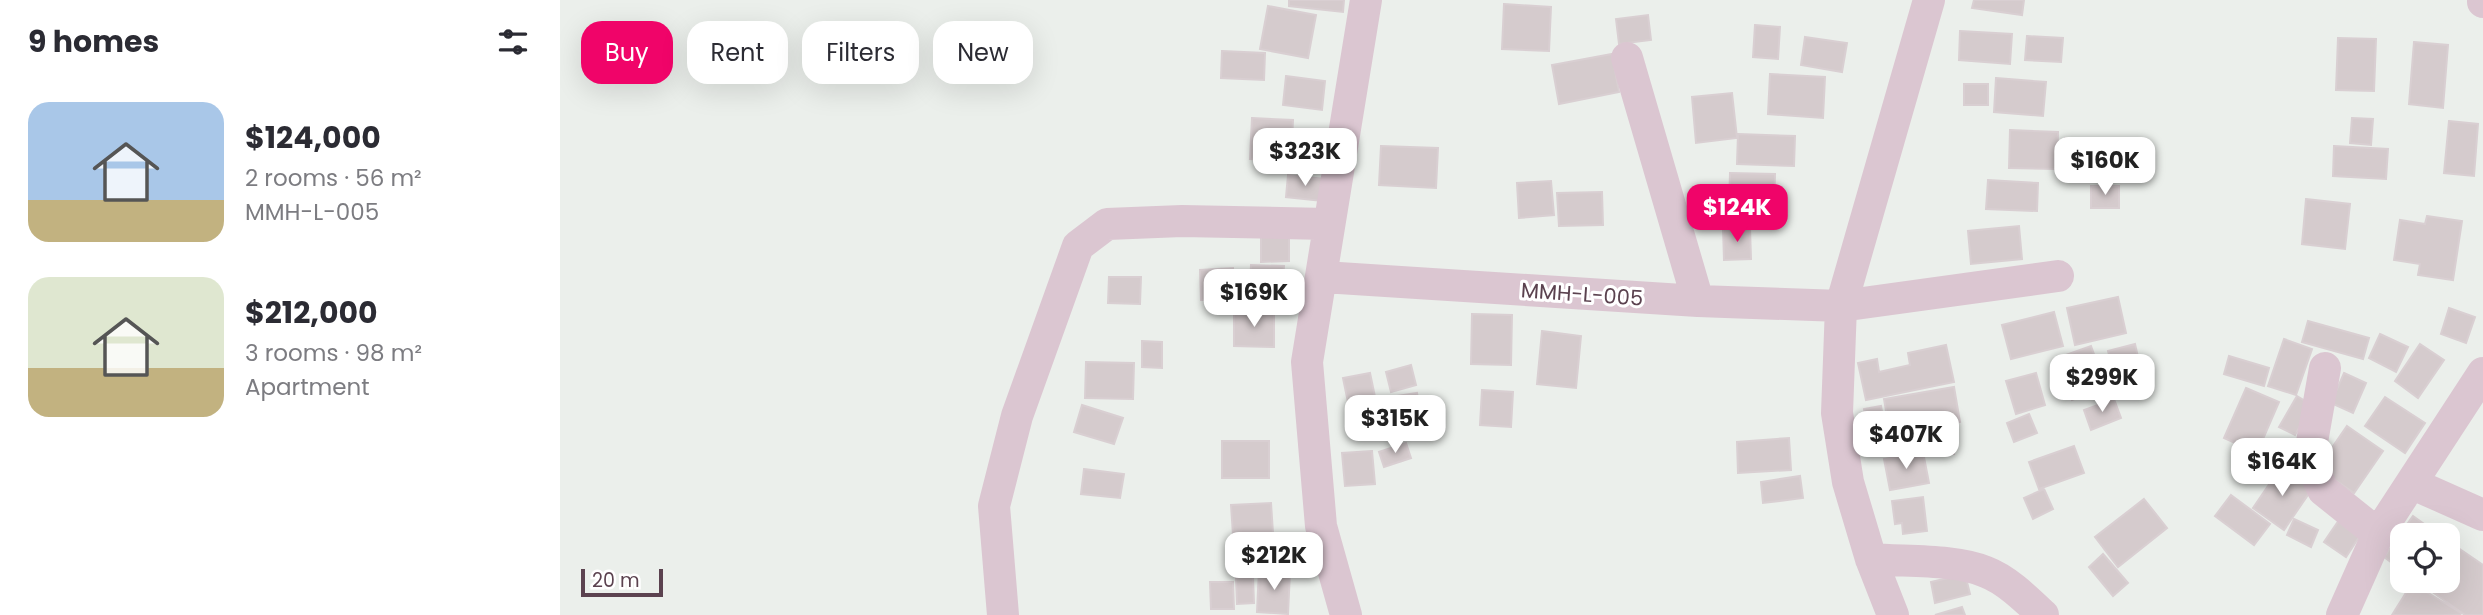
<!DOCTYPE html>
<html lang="en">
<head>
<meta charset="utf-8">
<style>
  :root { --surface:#fff; --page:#f7f7f7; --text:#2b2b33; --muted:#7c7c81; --accent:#f00469 }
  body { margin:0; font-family:Poppins,sans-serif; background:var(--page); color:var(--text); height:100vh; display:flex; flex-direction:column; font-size:26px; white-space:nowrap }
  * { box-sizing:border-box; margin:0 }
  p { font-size:23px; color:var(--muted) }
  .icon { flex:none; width:38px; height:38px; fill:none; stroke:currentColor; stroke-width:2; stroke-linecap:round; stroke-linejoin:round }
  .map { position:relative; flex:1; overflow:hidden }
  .panel { display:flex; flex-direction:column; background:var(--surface); width:560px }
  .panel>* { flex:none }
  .hud { position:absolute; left:21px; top:21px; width:665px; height:63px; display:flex; gap:14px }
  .fabs { position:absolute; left:1830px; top:523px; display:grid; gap:14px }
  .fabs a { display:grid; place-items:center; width:70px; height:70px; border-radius:14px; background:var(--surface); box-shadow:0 7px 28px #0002; font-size:35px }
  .scale { position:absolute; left:21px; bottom:18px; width:82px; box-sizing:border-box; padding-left:7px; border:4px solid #5b424f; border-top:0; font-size:19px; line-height:24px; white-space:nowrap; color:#5b424f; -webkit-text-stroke:5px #fff; paint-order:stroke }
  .price { position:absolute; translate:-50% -60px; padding:0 16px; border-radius:14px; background:#fff; color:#222; font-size:23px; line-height:46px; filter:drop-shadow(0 2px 4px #0008) }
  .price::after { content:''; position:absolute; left:50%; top:42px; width:21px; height:16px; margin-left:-10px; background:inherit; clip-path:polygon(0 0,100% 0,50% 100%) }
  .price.selected { background:var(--accent); color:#fff }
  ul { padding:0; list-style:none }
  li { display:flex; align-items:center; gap:21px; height:175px; padding:0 28px }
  li span { display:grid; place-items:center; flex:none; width:196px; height:140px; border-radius:21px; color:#555 }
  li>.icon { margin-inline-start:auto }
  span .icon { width:84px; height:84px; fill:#fffc; stroke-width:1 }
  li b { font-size:30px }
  h2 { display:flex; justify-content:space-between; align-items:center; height:84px; padding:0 28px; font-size:30px }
  .tag { padding:0 24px; border-radius:21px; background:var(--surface); box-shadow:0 7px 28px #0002; font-size:24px; line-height:63px }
  .tag.selected { background:var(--accent); color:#fff }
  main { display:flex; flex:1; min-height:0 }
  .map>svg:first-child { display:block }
  .building { fill:#d5cbcd; stroke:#d9cfd2; stroke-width:2 }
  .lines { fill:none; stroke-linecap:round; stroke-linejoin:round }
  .minor { stroke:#dbc6d1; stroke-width:32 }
  .labels { text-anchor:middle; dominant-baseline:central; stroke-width:6; stroke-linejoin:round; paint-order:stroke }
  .street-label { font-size:21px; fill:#5b424f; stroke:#fff }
</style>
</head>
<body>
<main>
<section class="panel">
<h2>9 homes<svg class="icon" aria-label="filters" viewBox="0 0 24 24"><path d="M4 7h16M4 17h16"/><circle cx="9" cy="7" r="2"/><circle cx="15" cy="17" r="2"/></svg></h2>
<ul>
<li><span style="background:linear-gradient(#a9c7e8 70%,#c2b280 0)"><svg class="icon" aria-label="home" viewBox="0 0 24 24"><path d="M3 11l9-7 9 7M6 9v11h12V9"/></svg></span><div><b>$124,000</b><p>2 rooms · 56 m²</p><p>MMH-L-005</p></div></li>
<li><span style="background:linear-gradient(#dfe7d0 65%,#c2b280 0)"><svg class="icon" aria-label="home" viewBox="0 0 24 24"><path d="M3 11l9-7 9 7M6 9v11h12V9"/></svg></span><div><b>$212,000</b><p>3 rooms · 98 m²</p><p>Apartment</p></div></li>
</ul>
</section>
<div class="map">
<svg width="1923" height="615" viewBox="0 0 1923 615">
  <rect width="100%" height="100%" fill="#ebefeb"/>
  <path class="building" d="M729,0h55l-1,12 -54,-6z
    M1414,0h50l-2,15 -50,-7z
    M944,4l47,3 -2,44 -47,-2z
    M708,6l48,9 -8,43 -48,-9z
    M1088,15l3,25 -32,4 -3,-25z
    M1195,25l25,2 -2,32 -25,-2z
    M1400,31l52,3 -2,30 -51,-4z
    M1467,36l36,2 -2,24 -36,-2z
    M1245,37l42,6 -5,29 -41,-7z
    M1778,38l38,1 -2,52 -38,-1z
    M1854,42l34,3 -5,63 -34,-4z
    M662,51l43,2 -1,27 -43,-2z
    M1052,54l7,38 -60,12 -7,-39z
    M1210,74l55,3 -2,41 -55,-4z
    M726,76l39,5 -3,29 -39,-5z
    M1436,78l50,4 -3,34 -49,-4z
    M1404,84h24v21h-24z
    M1172,93l5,45 -41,5 -4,-46z
    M692,118l41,2 -2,41 -41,-2z
    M1792,118l21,1 -2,26 -21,-2z
    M1889,121l29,3 -4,52 -30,-3z
    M1450,130l48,2 -1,37 -48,-1z
    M1178,134l57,2 -1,30 -57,-2z
    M1505,138h28v24h-28z
    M821,146l57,2 -2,40 -57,-3z
    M1774,146l54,3 -2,30 -53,-3z
    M1170,173l45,1 -1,34 -45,-1z
    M728,175l36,4 -2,22 -36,-4z
    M1428,180l50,3 -1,28 -51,-2z
    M991,181l3,34 -35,3 -2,-35z
    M1531,186h28v22h-28z
    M1042,192l1,33 -44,1 -2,-33z
    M1746,199l44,5 -5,45 -43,-5z
    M1867,216l35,5 -9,59 -35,-5 2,-11 -26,-4 6,-40 25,4z
    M1459,226l3,33 -51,5 -3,-33z
    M1163,228h27l1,31 -27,1z
    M701,234h28v27l-28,1z
    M691,265l33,1 -2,25 -32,-2z
    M673,268l2,31 -34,1 -1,-30z
    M549,277h32l-1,27 -32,-1z
    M1558,297l8,36 -51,12 -8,-37z
    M1889,308l26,9 -9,26 -25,-9z
    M674,312h40v35l-40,-1z
    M1494,312l9,34 -52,13 -9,-34z
    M912,314l40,1 -1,50 -40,-1z
    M1748,321l61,17 -6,21 -61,-17z
    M982,331l39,5 -5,52 -39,-4z
    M1820,334l28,13 -12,25 -27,-14z
    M1724,339l28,10 -16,46 -28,-9z
    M582,341l20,1v26l-20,-1z
    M1575,344l6,26 -26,7 -7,-26z
    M1860,344l24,16 -26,38 -23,-17z
    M1386,345l8,37 -88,18 -8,-37 19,-4 2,13 31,-7 -2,-12z
    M1531,346l15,41 -34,13 -15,-42z
    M1669,356l40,12 -5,18 -40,-12z
    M526,362l48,1 -1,36 -48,-1z
    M851,365l5,20 -25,7 -5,-20z
    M810,373l8,38 -27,6 -8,-39z
    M1476,373l9,32 -29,9 -10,-33z
    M1784,373l22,10 -13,30 -22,-10z
    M1394,387l6,35 -70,12 -6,-35z
    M1686,388l33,14 -22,51 -33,-15z
    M922,390l31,2 -2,35 -31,-2z
    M857,393l3,18 -32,5 -4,-18z
    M1737,396l15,9 -17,30 -16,-8z
    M1825,397l40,26 -20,30 -40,-27z
    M1554,399l7,19 -30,12 -7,-20z
    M522,405l41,13 -9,26 -40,-12z
    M1321,406l4,22 -17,3 -4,-22z
    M1469,414l8,19 -23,9 -7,-19z
    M1787,426l36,25 -29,42 -36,-25z
    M1392,428l2,26 -24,1 -2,-25z
    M1229,438l2,32 -53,3 -1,-31z
    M662,441h47v37h-47z
    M846,443l5,15 -27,9 -5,-15z
    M1514,446l10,27 -45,16 -10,-27z
    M812,451l3,33 -30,2 -3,-33z
    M1363,452l6,31 -39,7 -6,-31z
    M1721,467l31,22 -28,41 -31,-22z
    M524,469l40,5 -4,24 -39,-4z
    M1240,476l3,22 -40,5 -2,-21z
    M1484,489l9,20 -20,10 -9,-21z
    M1671,495l39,29 -16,21 -39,-29z
    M1363,497l4,34 -24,3 -1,-11 -7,1 -3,-23z
    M1584,499l23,29 -49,39 -23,-30z
    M711,503l2,30 -40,2 -2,-30z
    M1853,516l28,20h-38v35l-19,-14z
    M1781,517l22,14 -17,26 -22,-15z
    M1734,519l24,11 -7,17 -24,-12z
    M1888,541l35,24v50h-18l-48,-34h31z
    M1543,554l25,29 -15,13 -24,-29z
    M699,569l31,2 -2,43 -31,-2z
    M1405,574l5,20 -35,9 -4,-21z
    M693,577l1,26 -17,1 -1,-26z
    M650,582h23l1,27h-23z
    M1852,583l49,30 -1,2h-68z
    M1402,607l3,8h-30z"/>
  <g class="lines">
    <path class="minor" d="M1923,0v2
      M1067,58l71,243
      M763,277l375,24 143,5 217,-30
      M1765,368l-16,91 14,31 55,44
      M1853,484l70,31
      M1311,559c34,3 85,0 115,13 21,8 41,28 57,43
      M443,615l-9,-109 23,-90 61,-170 29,-22 75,-3 145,3
      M786,615l-25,-89 -14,-164 59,-362
      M1333,615l-22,-56 -23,-77 -11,-69 4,-107 88,-306
      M1782,615l36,-81 105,-161"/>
  </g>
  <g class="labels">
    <g class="street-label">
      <text transform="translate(1022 294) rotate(4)">MMH-L-005</text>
    </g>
  </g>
</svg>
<div class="fabs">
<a><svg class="icon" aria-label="locate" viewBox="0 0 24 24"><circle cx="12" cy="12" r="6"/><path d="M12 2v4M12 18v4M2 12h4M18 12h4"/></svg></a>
</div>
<div class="scale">20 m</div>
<b class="price" style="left:745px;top:188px">$323K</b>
<b class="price" style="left:1545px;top:197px">$160K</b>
<b class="price selected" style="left:1177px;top:244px">$124K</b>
<b class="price" style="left:694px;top:329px">$169K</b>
<b class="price" style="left:1542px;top:414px">$299K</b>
<b class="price" style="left:835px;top:455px">$315K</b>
<b class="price" style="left:1346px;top:471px">$407K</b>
<b class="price" style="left:1722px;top:498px">$164K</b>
<b class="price" style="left:714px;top:592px">$212K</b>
<div class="hud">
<a class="tag selected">Buy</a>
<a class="tag">Rent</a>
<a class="tag">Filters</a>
<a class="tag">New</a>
</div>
</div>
</main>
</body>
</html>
